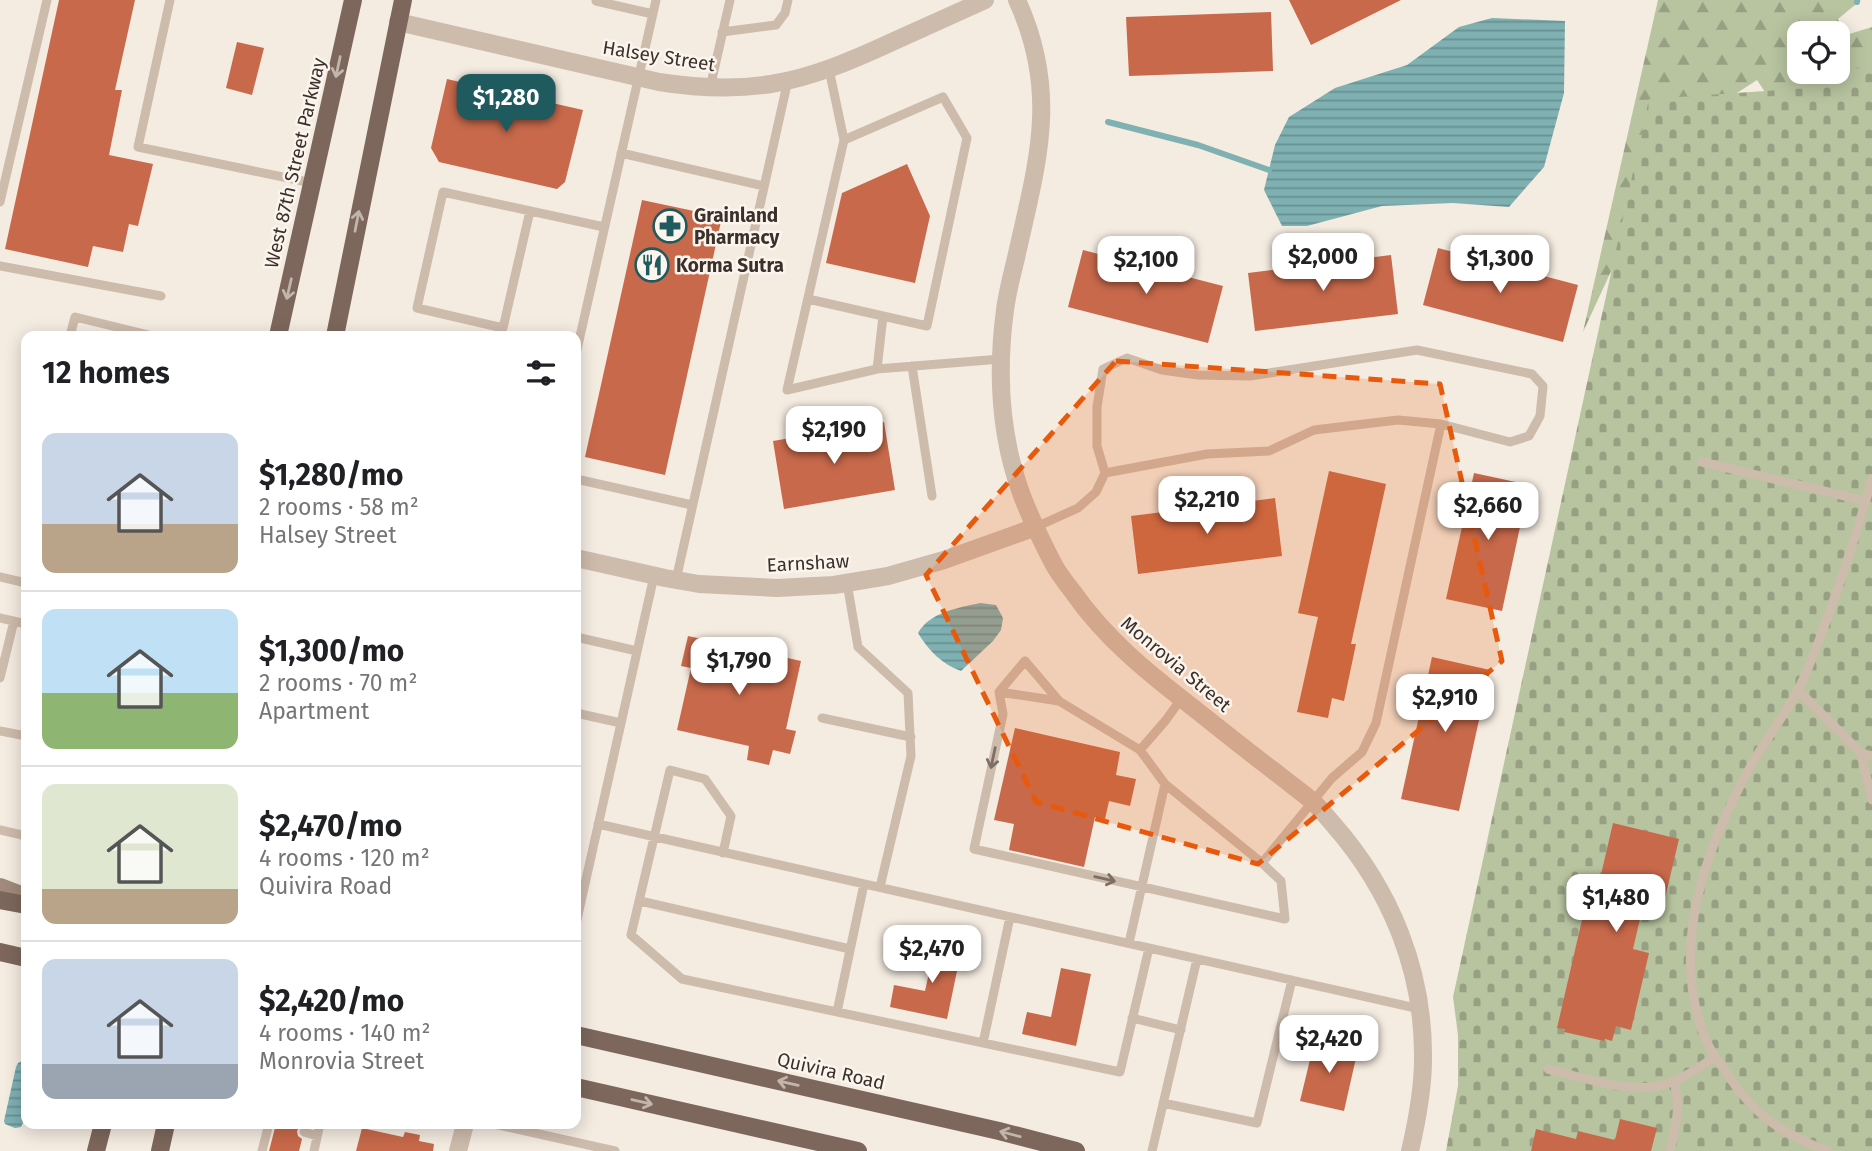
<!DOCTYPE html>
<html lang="en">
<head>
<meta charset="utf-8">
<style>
  :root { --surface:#fff; --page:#f2f2f2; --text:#202124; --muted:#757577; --line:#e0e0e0; --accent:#1f5a5e }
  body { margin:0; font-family:"Fira Sans",sans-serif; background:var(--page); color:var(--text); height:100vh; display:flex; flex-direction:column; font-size:26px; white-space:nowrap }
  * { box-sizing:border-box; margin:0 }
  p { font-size:23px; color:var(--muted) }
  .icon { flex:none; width:38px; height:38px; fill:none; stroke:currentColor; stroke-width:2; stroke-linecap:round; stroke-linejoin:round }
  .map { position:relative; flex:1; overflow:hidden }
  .drawer { position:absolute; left:21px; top:331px; width:560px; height:798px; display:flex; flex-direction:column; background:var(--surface); border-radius:14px; box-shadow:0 4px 18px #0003 }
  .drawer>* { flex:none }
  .buttons { position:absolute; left:1787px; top:21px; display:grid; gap:14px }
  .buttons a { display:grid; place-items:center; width:63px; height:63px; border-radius:14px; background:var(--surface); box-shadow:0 4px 18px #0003; font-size:35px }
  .price { position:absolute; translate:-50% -60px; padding:0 16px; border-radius:14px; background:#fff; color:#222; font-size:23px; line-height:46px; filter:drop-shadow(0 2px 4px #0008) }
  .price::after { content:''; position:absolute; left:50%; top:42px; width:21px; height:16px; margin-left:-10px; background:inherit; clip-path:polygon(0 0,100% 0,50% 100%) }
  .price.selected { background:var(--accent); color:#fff }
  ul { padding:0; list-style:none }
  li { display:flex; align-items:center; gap:21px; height:175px; padding:0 21px }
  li+li { border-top:2px solid var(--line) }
  li span { display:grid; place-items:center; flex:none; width:196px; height:140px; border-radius:14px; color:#555 }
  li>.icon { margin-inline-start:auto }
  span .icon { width:84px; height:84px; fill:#fffc; stroke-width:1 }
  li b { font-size:30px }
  h2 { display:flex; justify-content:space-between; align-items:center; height:84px; padding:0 21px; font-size:30px }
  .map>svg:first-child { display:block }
  .forest { fill:url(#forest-firs); fill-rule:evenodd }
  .cemetery { fill:url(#cemetery-stones) }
  .water { fill:url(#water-rules) }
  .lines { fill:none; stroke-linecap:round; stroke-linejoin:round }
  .stream { stroke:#7fb0b2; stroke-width:6 }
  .building { fill:#c8694b }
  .lane { stroke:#cdbbac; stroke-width:9 }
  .street { stroke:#cdbbac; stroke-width:18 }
  .secondary { stroke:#a18a7d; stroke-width:18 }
  .primary { stroke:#7d675c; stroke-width:18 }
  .oneway { stroke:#c2b5ac }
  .oneway2 { stroke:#7d6f65 }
  .marked { fill:#e8590c; fill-opacity:0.2; stroke:#e8590c; stroke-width:5; stroke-dasharray:14 9; stroke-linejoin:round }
  .labels { text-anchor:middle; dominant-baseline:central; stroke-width:5; stroke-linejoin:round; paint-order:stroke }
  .street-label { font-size:19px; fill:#3b302b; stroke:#fbf5ee }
  .poi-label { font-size:19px; font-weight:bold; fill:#3b302b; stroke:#fbf5ee; text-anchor:start }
</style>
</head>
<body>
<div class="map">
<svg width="1872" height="1151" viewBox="0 0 1872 1151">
  <defs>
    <pattern id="forest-firs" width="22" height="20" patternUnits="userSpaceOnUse" patternTransform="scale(1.75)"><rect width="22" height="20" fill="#b8c4a0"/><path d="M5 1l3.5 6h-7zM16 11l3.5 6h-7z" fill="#97a083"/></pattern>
    <pattern id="cemetery-stones" width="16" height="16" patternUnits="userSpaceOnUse" patternTransform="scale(1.75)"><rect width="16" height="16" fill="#b8c4a0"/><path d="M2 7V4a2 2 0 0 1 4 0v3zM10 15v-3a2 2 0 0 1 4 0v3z" fill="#97a083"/></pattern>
    <pattern id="water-rules" width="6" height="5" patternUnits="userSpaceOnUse" patternTransform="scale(1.75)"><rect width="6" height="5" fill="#7fb0b2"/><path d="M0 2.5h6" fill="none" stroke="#699091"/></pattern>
  </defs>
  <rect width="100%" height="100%" fill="#f4ebe1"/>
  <path class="forest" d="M1658,0h203l-23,19 8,16 26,-8v94l-101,-20 -14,-21 -82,53 -92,199zM1799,33h39v39h-39z"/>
  <path class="cemetery" d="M1872,61v1090h-426l12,-65v-51l-5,-38 196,-898 162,-11z"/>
  <path class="water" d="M1492,18l73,3 -1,72 -20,74 -35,40 -56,-4 -71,3 -75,20h-25l-18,-36 11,-45 14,-28 46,-29 72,-23 52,-38z
    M980,603l16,2 7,13 -2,12 -8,11 -32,30c-18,-6 -33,-21 -43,-38 12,-21 40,-25 62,-30z
    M26,1059v57l-5,11 -6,1 -10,-4 -1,-3 12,-54 2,-4z"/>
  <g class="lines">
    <path class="stream" d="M1857,2v-2
      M1108,122l90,23 71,25"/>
  </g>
  <path class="building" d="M59,0h76l-20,90h7l-13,65 44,9 -15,62 -9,-2 -6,28 -30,-6 -5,21 -83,-18z
    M1289,0h112l-90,45z
    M1271,12l2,59 -144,5 -3,-59z
    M237,42l27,6 -12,47 -26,-7z
    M447,79l136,31 -18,72 -8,7 -118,-27 -8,-14z
    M907,164l23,52 -15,67 -89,-20 16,-70z
    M642,200l80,17 -57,258 -80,-18z
    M1438,248l140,37 -15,57 -140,-37z
    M1083,250l140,36 -15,57 -140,-36z
    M1391,255l7,59 -143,17 -7,-58z
    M884,422l11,68 -111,19 -11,-68z
    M1329,471l57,13 -35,160h5l-12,57 -12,-3 -4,20 -31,-6 21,-95 -20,-4z
    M1474,473l55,12 -27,126 -56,-12z
    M1275,498l7,58 -144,18 -7,-58z
    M688,636l113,25 -15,68 10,2 -6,23 -17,-4 -4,15 -22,-5 2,-14 -72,-16 14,-62 -10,-2z
    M1432,657l58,13 -31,141 -58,-12z
    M1015,728l105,24 -4,23 20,4 -6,27 -21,-5 -4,18 -10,-2 -11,50 -75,-17 5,-26 -20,-4z
    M1613,823l66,16 -17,72 -19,-5 -10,43 16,4 -18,77 -15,-4 -4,15 -7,-2 -1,2 -40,-9 1,-3 -8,-1 28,-121 8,2z
    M936,941l26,6 -15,72 -57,-12 4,-22 31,6z
    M1061,968l30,6 -15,72 -54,-12 5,-22 24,5z
    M1315,1039l43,10 -14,62 -44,-10z
    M1620,1119l37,9 -6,23h-120l5,-22 40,10 2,-8 37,9z
    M276,1124h30l-1,1 -5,1 -3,5 1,5 4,3 -3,12h-30z
    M362,1128l41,9 2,-5 15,3 -1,6 15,3 -1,7h-77z"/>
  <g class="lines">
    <path class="lane" d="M170,0l-32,147 174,36
      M597,0l-1,1 57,13
      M722,32l54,-7 9,-12 3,-13
      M829,69l15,71 -57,250 90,-21 124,-10
      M710,88l20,-88
      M621,153l143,33
      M0,202l47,-202
      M530,211l-27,117 -86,-20 26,-116 161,35
      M0,266l161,30
      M808,299l119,27 40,-188 -24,-41 -99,43
      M70,336l5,-19 78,19
      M576,354l80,-354
      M912,366l20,130
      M877,369l6,-53
      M1702,462l164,39
      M576,479l116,26
      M1036,527l42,-19 18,-16 9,-19 -8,-27v-39l6,-38 24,-11 35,12 36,5 52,1 167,-26 115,24 11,12 -3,30 -11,20 -19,6 -69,-18 -43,-4 -84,10 -45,21 -62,3 -102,19
      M0,577l26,6
      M676,580l112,-500
      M847,583l11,64 50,46 3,63 -31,131
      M0,618l26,6
      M576,637l61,14
      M0,678l14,-57
      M1798,690l63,63 11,3
      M999,692l4,22 -29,135 311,70 -4,-38 -19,-18
      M1059,701l-60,-9 26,-31 34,40 81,49 26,-30 15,-21
      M576,713l45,10
      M822,718l89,19
      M0,731l26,5
      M1140,750l25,34 97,79 70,-85 30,-26 14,-29 65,-299
      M1861,753l11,47
      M598,824l822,185
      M0,830l26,6
      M723,853l8,-37 -26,-37 -35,-9 -39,165 51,44 438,93 29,-124
      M640,901l210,48
      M576,924l78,-348
      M1129,943l36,-159
      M837,1012l27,-128
      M1132,1018l49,12
      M983,1043l27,-126
      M1548,1069c34,8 79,25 114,16 20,-5 37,-17 53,-29
      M1163,1103l94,20 35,-143
      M494,1124l121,27
      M304,1132l13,4
      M262,1151l7,-27
      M314,1151l6,-27
      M1152,1151l45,-192
      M1670,1151c6,-28 11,-41 4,-70
      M1828,1151c-51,-18 -80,-42 -108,-88 -5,-7 -11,-15 -14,-23 -3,-6 -5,-13 -7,-20 -26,-87 11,-182 54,-258 14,-24 32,-47 45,-72 12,-23 21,-49 30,-74 16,-45 31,-90 44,-137"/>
    <path class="street" d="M1017,0c43,94 20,163 -1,258 -4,17 -9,35 -11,52 -8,60 -5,125 16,183 9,24 21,49 33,72 5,9 12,18 19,27 32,46 74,80 118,114 28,22 55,44 83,65 12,10 25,19 37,29 8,7 15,16 22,24 58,66 91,147 90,235 0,31 -6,62 -13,92
      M398,22l261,60c38,6 75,8 112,2 43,-7 82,-24 121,-42 31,-14 62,-28 93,-42
      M576,558l89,20 34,6 78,4 57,-3 54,-9 56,-16 92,-33
      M458,1151l7,-27"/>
    <path class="secondary" d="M0,887l26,10"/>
    <path class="primary" d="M278,336l75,-336
      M335,336l68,-336
      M0,900l26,5
      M0,952l26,6
      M576,1035l423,96 77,20
      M576,1087l282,64
      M96,1151l7,-27
      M160,1151l6,-27"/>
  </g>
  <defs><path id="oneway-shaft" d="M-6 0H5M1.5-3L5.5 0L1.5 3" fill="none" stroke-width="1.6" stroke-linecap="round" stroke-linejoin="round" transform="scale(1.75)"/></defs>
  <g class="oneway">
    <use href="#oneway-shaft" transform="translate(338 67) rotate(102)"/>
    <use href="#oneway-shaft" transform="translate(357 221) rotate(-79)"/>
    <use href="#oneway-shaft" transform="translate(289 289) rotate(103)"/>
    <use href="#oneway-shaft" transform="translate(788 1083) rotate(-167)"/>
    <use href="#oneway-shaft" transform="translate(642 1102) rotate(13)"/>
    <use href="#oneway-shaft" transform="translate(1010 1134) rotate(-165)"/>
  </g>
  <g class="oneway2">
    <use href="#oneway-shaft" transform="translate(993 758) rotate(102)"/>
    <use href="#oneway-shaft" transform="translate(1105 879) rotate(13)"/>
  </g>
  <path class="marked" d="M1116,361l324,23 62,277 -244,203 -222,-62 -110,-227z"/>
  <defs>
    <symbol id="pharmacy-ring" viewBox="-11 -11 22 22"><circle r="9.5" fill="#fbf5ee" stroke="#1f5a5e" stroke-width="1.5"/><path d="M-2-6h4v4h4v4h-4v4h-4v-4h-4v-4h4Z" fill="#1f5a5e"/></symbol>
    <symbol id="restaurant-ring" viewBox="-11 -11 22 22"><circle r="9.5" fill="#fbf5ee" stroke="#1f5a5e" stroke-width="1.5"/><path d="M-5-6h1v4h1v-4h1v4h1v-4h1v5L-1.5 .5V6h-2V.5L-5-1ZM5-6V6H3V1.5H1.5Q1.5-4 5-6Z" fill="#1f5a5e"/></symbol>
  </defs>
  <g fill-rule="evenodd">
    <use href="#pharmacy-ring" x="651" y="207" width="38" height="38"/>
    <use href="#restaurant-ring" x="633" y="246" width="38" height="38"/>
  </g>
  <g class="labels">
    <g class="street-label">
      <text transform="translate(659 56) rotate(9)">Halsey Street</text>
      <text transform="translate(295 163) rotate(-77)">West 87th Street Parkway</text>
      <text transform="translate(808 563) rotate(-3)">Earnshaw</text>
      <text transform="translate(1176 664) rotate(40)">Monrovia Street</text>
      <text transform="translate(831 1071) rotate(13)">Quivira Road</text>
    </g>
    <g class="poi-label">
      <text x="694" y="215">Grainland<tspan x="694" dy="22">Pharmacy</tspan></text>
      <text x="676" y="265">Korma Sutra</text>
    </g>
  </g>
</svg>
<div class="buttons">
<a><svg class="icon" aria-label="locate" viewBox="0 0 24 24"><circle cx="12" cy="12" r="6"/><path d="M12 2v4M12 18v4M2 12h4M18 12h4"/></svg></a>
</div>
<b class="price selected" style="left:506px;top:134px">$1,280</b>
<b class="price" style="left:1323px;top:293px">$2,000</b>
<b class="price" style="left:1500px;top:295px">$1,300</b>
<b class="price" style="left:1146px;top:296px">$2,100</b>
<b class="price" style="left:834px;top:466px">$2,190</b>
<b class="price" style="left:1207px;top:536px">$2,210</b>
<b class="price" style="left:1488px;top:542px">$2,660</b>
<b class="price" style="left:739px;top:697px">$1,790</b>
<b class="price" style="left:1445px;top:734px">$2,910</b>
<b class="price" style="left:1616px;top:934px">$1,480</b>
<b class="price" style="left:932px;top:985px">$2,470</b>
<b class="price" style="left:1329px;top:1075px">$2,420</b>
<section class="drawer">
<h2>12 homes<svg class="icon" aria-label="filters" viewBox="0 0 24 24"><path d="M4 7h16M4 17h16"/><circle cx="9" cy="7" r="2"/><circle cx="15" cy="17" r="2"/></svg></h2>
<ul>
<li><span style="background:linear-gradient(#c9d6e8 65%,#b9a48a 0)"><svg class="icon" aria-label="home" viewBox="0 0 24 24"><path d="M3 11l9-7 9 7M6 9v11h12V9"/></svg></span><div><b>$1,280/mo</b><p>2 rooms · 58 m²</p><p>Halsey Street</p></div></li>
<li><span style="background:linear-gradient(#bfe0f5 60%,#8fb573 0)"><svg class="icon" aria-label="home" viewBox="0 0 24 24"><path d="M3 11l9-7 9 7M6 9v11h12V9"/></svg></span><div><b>$1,300/mo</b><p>2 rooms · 70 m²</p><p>Apartment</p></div></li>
<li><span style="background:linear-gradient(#dfe7d0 75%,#b9a48a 0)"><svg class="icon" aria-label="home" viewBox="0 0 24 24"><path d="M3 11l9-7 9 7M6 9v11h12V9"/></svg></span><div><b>$2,470/mo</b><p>4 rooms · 120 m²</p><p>Quivira Road</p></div></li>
<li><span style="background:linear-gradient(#c9d6e8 75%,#9aa5b1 0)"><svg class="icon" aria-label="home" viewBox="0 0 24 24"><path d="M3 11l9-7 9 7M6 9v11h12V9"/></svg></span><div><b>$2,420/mo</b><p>4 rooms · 140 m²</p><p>Monrovia Street</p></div></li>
</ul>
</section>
</div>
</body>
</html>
